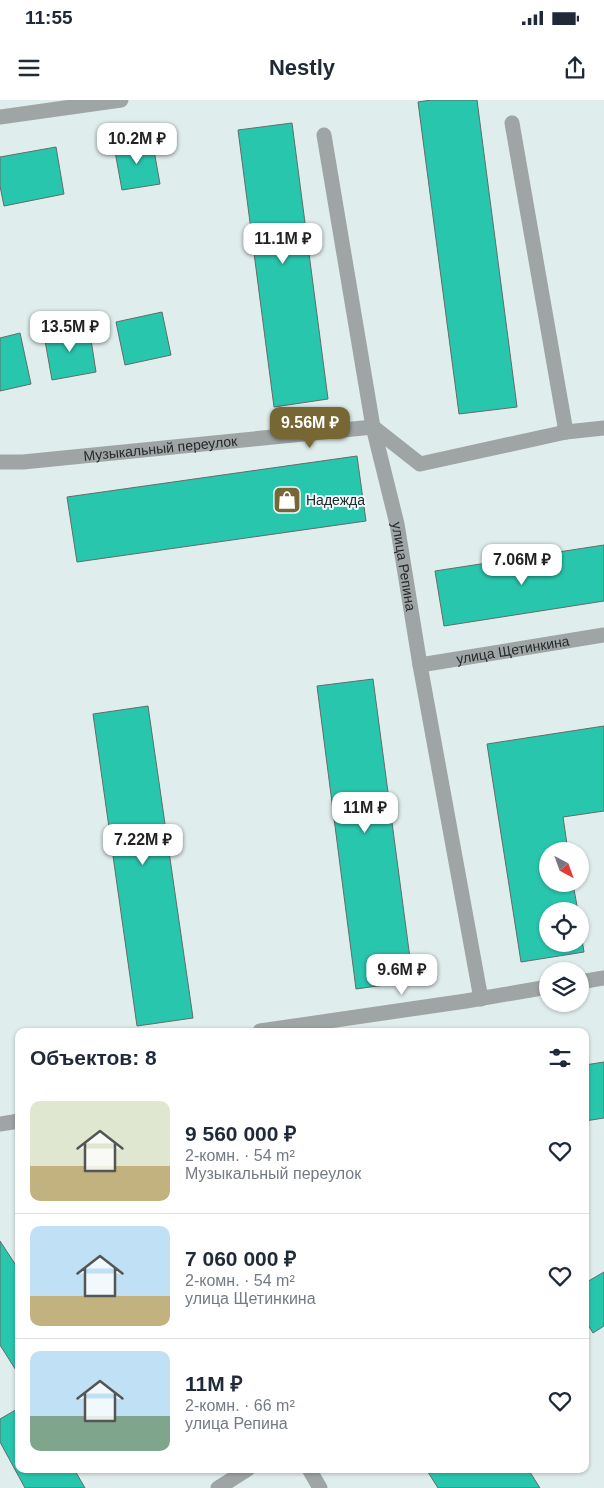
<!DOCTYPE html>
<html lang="ru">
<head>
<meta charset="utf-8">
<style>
  :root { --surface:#fff; --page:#f6f6f7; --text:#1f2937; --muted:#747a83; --line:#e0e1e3; --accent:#766735 }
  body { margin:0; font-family:Helvetica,sans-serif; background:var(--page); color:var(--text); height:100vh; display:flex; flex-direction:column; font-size:19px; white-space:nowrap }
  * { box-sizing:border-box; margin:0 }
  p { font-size:16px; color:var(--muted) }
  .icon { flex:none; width:28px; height:28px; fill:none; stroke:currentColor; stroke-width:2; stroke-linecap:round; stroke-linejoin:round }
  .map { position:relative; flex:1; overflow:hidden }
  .side { position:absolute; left:15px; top:928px; width:574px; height:445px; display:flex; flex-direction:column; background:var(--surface); border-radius:10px; box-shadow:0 1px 4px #0004 }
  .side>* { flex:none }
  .needle { width:32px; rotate:139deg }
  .fabs { position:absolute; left:539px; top:742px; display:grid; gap:10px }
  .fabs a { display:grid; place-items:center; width:50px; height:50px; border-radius:50%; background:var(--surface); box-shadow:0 1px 4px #0004; font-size:25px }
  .price { position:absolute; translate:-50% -42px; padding:0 11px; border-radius:10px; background:#fff; color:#222; font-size:16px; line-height:32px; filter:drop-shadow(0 1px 2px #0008) }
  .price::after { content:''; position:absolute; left:50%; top:30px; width:15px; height:11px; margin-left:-8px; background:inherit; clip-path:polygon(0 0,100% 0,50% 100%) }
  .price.on { background:var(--accent); color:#fff }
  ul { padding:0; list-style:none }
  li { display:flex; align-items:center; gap:15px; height:125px; padding:0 15px }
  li+li { border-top:1px solid var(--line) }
  li span { display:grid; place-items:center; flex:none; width:140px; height:100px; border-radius:10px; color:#555 }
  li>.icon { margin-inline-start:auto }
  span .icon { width:60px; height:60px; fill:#fffc; stroke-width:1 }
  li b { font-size:21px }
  h2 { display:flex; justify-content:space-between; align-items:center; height:60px; padding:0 15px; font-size:21px }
  .status { display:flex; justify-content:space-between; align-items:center; height:35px; padding:0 25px; background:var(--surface); direction:ltr }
  .status svg { height:14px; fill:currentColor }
  header { display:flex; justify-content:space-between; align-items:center; height:65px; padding:0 15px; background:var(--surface); font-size:22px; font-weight:600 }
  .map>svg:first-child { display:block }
  .building { fill:#29c6ae; stroke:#626c6a }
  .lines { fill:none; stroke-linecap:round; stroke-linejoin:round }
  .minor { stroke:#9fa4a5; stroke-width:15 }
  .labels { text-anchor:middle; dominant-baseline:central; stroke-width:4; stroke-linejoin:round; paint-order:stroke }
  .street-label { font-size:14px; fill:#242929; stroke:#edfafb }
  .poi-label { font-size:14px; fill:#242929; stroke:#edfafb; text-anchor:start }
</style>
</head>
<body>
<div class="status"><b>11:55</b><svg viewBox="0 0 49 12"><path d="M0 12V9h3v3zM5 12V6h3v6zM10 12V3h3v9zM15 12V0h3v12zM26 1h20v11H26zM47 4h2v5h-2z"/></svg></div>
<header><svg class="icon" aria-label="menu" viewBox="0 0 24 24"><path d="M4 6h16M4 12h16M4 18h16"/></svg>Nestly<svg class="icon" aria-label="share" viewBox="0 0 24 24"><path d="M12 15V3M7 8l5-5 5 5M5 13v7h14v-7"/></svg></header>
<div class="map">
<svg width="604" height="1388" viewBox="0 0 604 1388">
  <rect width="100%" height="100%" fill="#e0eded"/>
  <path class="building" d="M431,0h46l40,307 -58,7 -41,-312z
    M292,23l36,276 -54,8 -36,-277z
    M152,39l8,45 -38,6 -8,-44z
    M56,47l8,47 -60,12 -4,-20v-29z
    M162,212l9,43 -46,10 -9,-43z
    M89,227l7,45 -44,8 -8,-45z
    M20,233l11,51 -31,7v-53z
    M357,356l9,65 -289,41 -10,-65z
    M604,445v56l-160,25 -9,-55z
    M373,579l40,302 -57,8 -39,-303z
    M148,606l45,312 -56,8 -44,-312z
    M604,626v85l-41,6 5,34h-20v33h25l5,27h-30v33h32v-18l4,26 -63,10 -34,-218z
    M604,962v56l-19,3v-56z
    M0,1141l19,29v105l-19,-30z
    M604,1172v54l-11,7 -8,-13v-37z
    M19,1308v61h55l11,19h-60l-25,-46v-23z
    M426,1369h102l12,19h-102z"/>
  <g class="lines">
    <g class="minor">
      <path d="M0,17l121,-17"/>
      <path d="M512,23l54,309"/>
      <path id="s1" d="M324,35l49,292 24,97 23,141 61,334"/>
      <path id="s2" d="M0,362h23l350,-35 47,37 146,-32 38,-4"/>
      <path id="s3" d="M420,565l184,-30"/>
      <path d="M580,882l24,-4"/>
      <path d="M260,931l206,-30 82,-14"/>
      <path d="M0,1024l19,-3"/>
      <path d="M309,1369l11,19"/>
      <path d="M218,1388l30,-19"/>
    </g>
  </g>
  <defs>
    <symbol id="shop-square" viewBox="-11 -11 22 22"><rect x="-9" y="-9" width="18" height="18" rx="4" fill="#766735" stroke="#edfafb"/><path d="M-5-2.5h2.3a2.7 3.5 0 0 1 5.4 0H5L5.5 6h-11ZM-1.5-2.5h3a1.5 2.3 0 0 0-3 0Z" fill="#fff"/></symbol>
  </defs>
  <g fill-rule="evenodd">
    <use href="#shop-square" x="271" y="384" width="32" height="32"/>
  </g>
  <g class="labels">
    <g class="street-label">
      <text stroke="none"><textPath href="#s2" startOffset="161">Музыкальный переулок</textPath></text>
      <text stroke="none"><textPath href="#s1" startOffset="439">улица Репина</textPath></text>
      <text stroke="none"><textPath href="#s3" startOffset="94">улица Щетинкина</textPath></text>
    </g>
    <g class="poi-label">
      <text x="306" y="400">Надежда</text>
    </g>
  </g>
</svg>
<div class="fabs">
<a><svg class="needle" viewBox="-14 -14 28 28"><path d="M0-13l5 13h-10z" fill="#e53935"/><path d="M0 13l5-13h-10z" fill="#747a83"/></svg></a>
<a><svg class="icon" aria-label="locate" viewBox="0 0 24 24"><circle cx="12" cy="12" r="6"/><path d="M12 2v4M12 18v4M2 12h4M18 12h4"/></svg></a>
<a><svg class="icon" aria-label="layers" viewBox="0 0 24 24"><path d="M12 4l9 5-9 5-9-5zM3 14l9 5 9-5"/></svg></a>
</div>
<b class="price" style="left:137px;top:65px">10.2M ₽</b>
<b class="price" style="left:283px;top:165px">11.1M ₽</b>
<b class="price" style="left:70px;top:253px">13.5M ₽</b>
<b class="price on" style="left:310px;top:349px">9.56M ₽</b>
<b class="price" style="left:522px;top:486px">7.06M ₽</b>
<b class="price" style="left:365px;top:734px">11M ₽</b>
<b class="price" style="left:143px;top:766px">7.22M ₽</b>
<b class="price" style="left:402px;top:896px">9.6M ₽</b>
<section class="side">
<h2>Объектов: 8<svg class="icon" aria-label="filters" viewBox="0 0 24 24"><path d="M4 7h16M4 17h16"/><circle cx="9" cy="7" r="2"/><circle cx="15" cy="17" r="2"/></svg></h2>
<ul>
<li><span style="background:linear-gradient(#dfe7d0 65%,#c2b280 0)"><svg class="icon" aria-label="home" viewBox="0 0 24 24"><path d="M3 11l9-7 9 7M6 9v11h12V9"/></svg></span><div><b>9 560 000 ₽</b><p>2-комн. · 54 m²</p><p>Музыкальный переулок</p></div><svg class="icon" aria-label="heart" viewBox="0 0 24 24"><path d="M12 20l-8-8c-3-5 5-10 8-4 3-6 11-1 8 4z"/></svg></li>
<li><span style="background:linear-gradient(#bfe0f5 70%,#c2b280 0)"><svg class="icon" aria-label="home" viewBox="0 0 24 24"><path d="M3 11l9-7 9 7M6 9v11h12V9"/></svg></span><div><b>7 060 000 ₽</b><p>2-комн. · 54 m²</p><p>улица Щетинкина</p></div><svg class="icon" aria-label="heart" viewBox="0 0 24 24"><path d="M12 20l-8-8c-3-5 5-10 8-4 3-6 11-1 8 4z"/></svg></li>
<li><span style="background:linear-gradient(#bfe0f5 65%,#7fa58c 0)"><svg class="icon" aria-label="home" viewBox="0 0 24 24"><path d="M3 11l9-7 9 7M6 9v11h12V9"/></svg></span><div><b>11M ₽</b><p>2-комн. · 66 m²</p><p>улица Репина</p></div><svg class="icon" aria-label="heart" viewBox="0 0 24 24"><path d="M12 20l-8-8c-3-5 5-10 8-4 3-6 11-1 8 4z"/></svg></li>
</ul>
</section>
</div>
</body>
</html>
